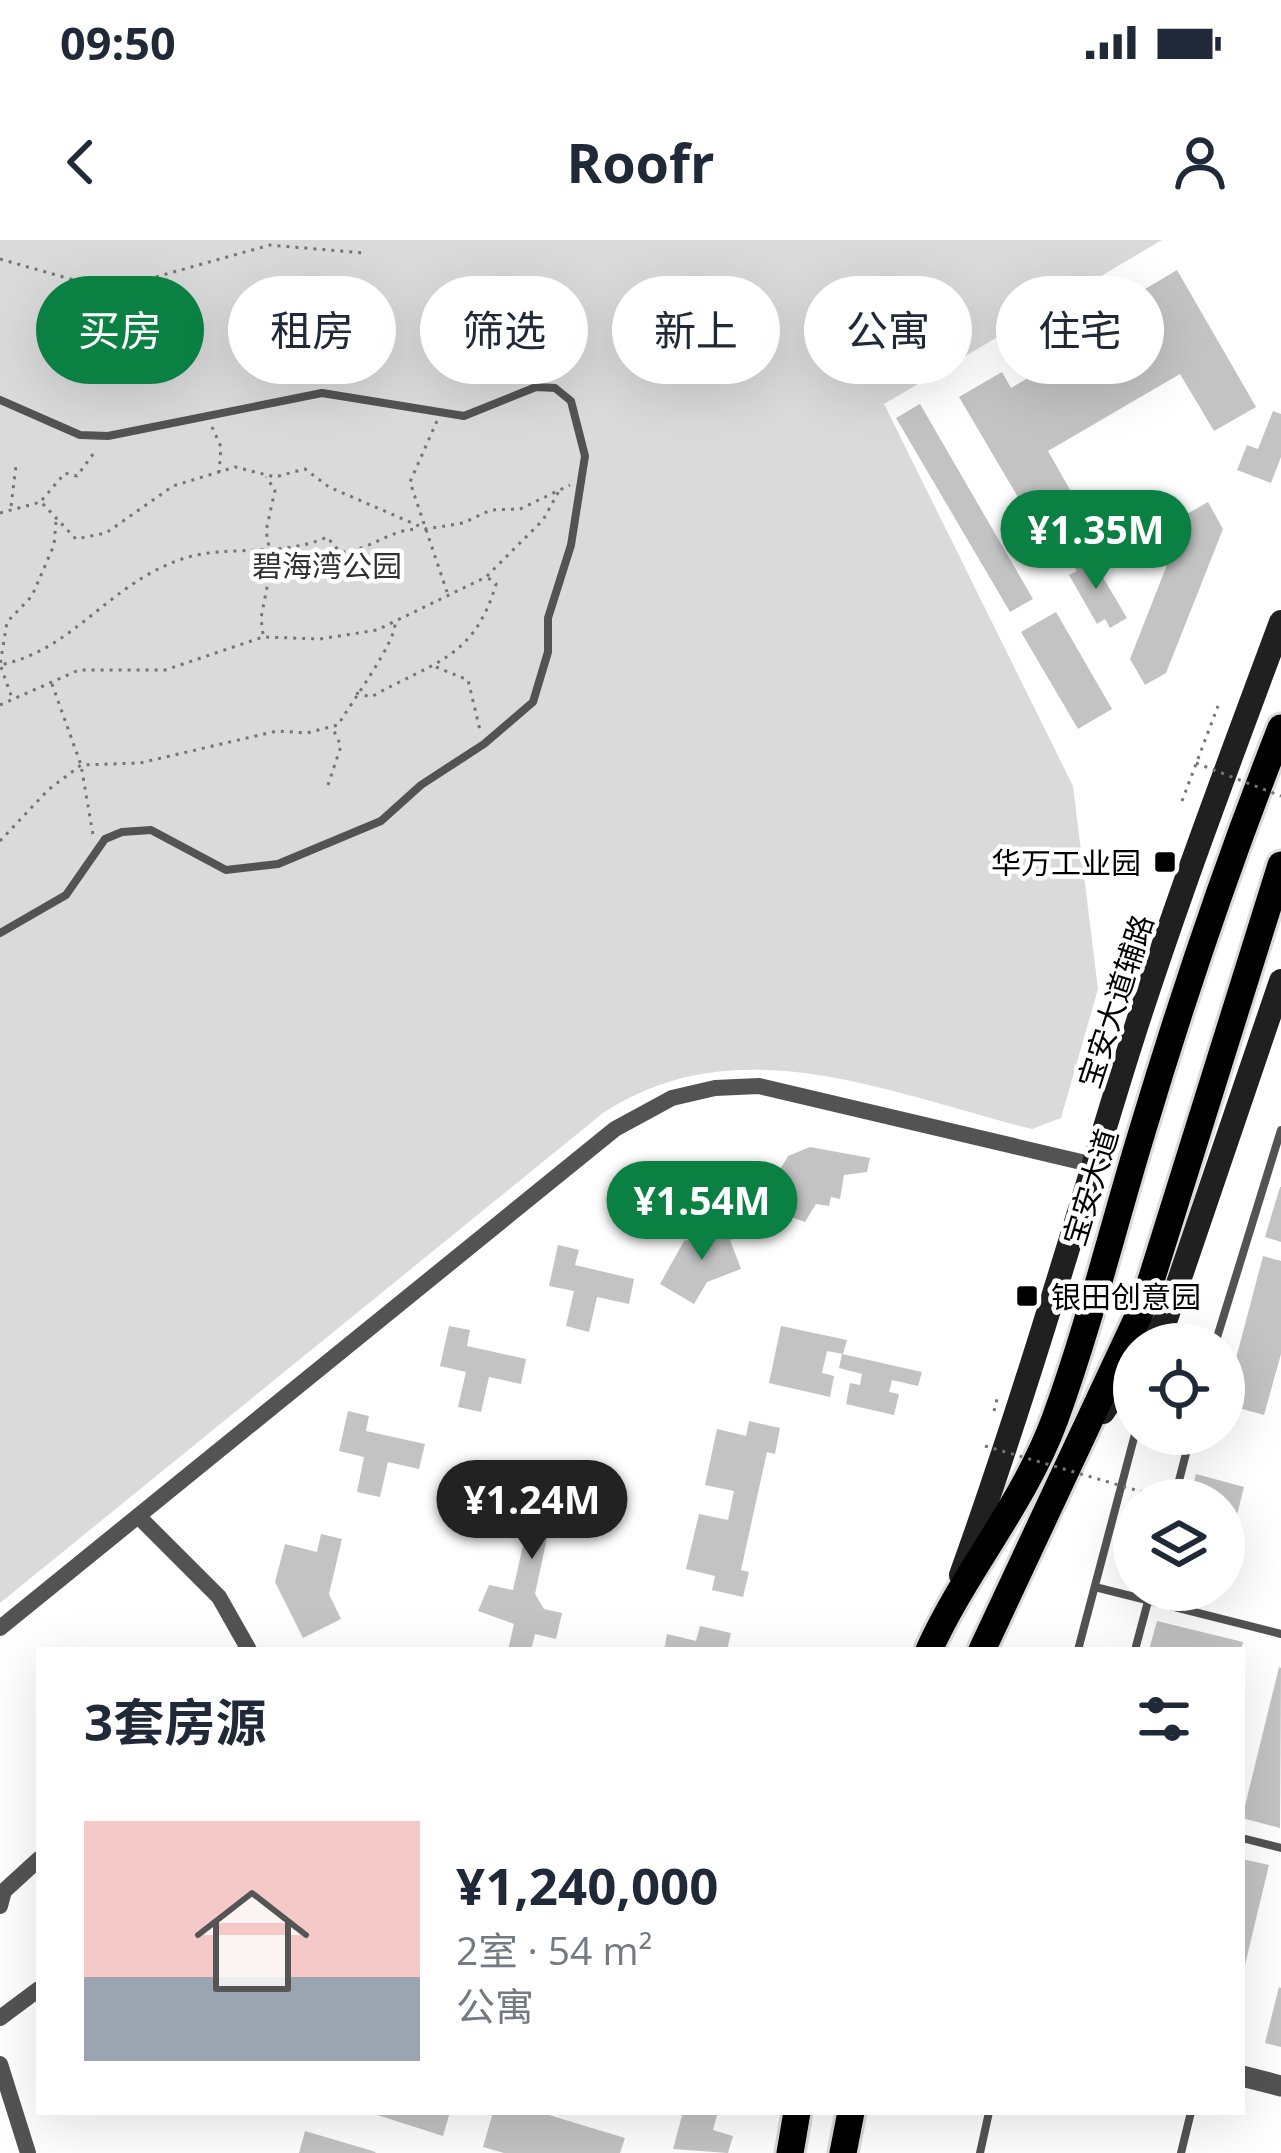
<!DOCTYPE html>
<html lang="zh">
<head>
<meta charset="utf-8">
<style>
  :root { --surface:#fff; --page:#f6f6f7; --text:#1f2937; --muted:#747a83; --line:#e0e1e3; --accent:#0b8043 }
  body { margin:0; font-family:"Open Sans","Noto Sans SC",sans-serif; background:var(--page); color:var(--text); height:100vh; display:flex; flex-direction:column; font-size:45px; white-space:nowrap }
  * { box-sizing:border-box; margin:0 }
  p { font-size:39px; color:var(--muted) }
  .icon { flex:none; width:66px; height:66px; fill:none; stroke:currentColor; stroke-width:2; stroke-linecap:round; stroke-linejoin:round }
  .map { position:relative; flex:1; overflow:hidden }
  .panel { position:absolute; left:36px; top:1407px; width:1209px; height:468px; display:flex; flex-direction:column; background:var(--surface); border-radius:0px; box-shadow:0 12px 48px #0002 }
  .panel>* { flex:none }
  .guide { position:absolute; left:36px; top:36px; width:1209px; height:108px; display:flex; gap:24px }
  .controls { position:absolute; left:1113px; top:1083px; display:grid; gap:24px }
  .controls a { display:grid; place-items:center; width:132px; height:132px; border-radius:50%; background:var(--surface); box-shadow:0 12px 48px #0002; font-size:60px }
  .price { position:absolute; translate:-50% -102px; padding:0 27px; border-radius:42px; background:var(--accent); color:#fff; font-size:39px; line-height:78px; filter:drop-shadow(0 3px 6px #0008) }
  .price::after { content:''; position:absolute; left:50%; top:72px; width:36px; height:27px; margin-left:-18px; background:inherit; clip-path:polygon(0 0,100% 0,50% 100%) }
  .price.selected { background:#222; color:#fff }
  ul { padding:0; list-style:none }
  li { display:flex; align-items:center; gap:36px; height:300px; padding:0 48px }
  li+li { border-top:3px solid var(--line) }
  li span { display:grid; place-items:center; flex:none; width:336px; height:240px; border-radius:0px; color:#555 }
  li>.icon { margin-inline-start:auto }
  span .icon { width:144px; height:144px; fill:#fffc; stroke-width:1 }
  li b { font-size:51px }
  h2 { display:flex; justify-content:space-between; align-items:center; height:144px; padding:0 48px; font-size:51px }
  .pill { padding:0 42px; border-radius:54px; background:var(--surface); box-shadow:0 12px 48px #0002; font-size:42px; line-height:108px }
  .pill.selected { background:var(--accent); color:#fff }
  .status { display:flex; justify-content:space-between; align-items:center; height:84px; padding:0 60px; background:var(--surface); direction:ltr }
  .status svg { height:33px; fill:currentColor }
  header { display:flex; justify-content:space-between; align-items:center; height:156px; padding:0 48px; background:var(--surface); font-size:54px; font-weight:700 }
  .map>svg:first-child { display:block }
  .green { fill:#dadada }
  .building { fill:#c3c3c3 }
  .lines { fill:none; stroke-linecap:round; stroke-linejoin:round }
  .primary-casing { stroke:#dbdbdb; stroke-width:33 }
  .path { stroke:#757575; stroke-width:3; stroke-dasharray:3 6; stroke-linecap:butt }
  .service { stroke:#535353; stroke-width:8 }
  .minor { stroke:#535353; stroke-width:16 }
  .tertiary { stroke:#535353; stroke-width:21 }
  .secondary { stroke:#202020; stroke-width:24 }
  .primary { stroke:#000; stroke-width:27 }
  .path-bridge { stroke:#757575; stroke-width:3; stroke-dasharray:3 6; stroke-linecap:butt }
  .poi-dot { fill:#000; stroke:#fff; stroke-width:4.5 }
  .labels { text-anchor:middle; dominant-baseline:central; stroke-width:9; stroke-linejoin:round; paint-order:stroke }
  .park-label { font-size:30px; fill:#313131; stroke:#fff }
  .poi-label { font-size:30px; fill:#000; stroke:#fff; text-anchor:end }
  .street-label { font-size:30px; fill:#000; stroke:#fff }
</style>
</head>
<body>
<div class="status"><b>09:50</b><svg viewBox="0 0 49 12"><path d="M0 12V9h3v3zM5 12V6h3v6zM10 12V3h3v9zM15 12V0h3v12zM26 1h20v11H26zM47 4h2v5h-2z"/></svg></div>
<header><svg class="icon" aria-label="back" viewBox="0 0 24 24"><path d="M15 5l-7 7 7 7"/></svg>Roofr<svg class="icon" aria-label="person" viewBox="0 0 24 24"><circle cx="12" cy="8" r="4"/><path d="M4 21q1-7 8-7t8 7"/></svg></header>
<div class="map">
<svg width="1281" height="1913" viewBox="0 0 1281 1913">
  <rect width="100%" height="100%" fill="#fff"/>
  <path class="green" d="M0,0h1162l-278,164 189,382 25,203 -37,129 -29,11c-142,-35 -294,-105 -429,-16l-603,490z"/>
  <path class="building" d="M1177,30l79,137 -42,24 -34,-57 -132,77 33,58 -42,24 -80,-136 43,-25 9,16 132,-78 -8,-15z
    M920,164l113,195 -23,13 -114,-194z
    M1273,171l8,3v43l-10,26 -34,-13 10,-25 11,4z
    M1208,262l15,27 -57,144 -21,12 -15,-26 57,-145z
    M1088,312l39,66 -17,10 -5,-9 -8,5 -28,-49 8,-4 -6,-9z
    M1056,372l56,97 -34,20 -57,-97z
    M810,907l60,11 -3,14 -23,3 -4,24 -9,-2 -2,9 -13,-2 -11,18 -19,-7 9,-16 -8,-4 -15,13 -11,-6 27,-46z
    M1280,947h1v55l-16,-5z
    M735,983l5,13 -10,4 11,29 -34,13 -13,22 -34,-20 24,-43z
    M558,1005l21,5 -4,15 59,14 -5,25 -32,-7 -8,35 -23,-6 8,-35 -25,-5z
    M1263,1016l18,5v93l-17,61 -40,-11z
    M449,1086l21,4 -3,16 59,13 -5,25 -32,-7 -8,35 -23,-5 8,-35 -26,-6z
    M781,1086l66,14 -4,14 -16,-3 -5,22 12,3 -4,21 -61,-14z
    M842,1114l80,18 -4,14 -26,-6 -3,12 10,2 -5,21 -48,-11 4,-21 10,2 2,-11 -23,-6z
    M348,1171l21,5 -3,15 59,13 -6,25 -31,-7 -8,35 -23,-5 7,-35 -25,-6z
    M749,1181l31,7 -5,26 -8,-2 -26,118 8,2 -6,25 -31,-7 3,-14 -29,-7 13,-55 29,6 6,-29 -29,-6 12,-56 29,7z
    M548,1231l22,5 -6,26 21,5 -5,26 -18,-4 -15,9 -12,56 9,15 18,4 -6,26 -21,-5 -4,16h-23l6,-26 -36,-13 11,-26 24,5 13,-58 -24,-5 -4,-6 5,-23 38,4z
    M1196,1234l48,13 -18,73 -2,-60h-34z
    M321,1294l21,5 -13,55 12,25 -38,19 -28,-56 10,-38 32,8z
    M1183,1350h35l-2,10z
    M1157,1381l86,21 -2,8h-92z
    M700,1386l31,7 -4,17h-63l3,-16 29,7z
    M1279,1427l2,1 -1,160 -38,-10z
    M1242,1619l27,6 -25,104 -2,-1z
    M1279,1747l2,1v59l-16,-4z
    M368,1872h82l-7,24z
    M493,1872h46l86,26 -5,15h-116l-21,-6z
    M683,1872h35l-5,18 20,6 -5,17 -55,-4z
    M305,1891l71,21 -1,1h-76z"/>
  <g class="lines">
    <defs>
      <path id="primary" d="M929,1410c37,-81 95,-147 126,-231 34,-93 58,-192 87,-287 41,-137 87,-272 139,-404
        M982,1410l161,-344 138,-441
        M790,1913l7,-41
        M843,1913l8,-41"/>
    </defs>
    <use href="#primary" class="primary-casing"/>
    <path class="path" d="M0,19l109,31 161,-45 94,8
      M437,181l-27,61 37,110
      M212,187l9,20 -2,26
      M42,260l23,-27 12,3 19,-26
      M11,266l5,-40
      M0,273l41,-11 35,37 30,-6 67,-47 62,-19 40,10 30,-8 24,18 97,42 37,-6 28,-13 29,-1 50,-24
      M56,282l-2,23 -22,51 -25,26 -7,43c74,-15 108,-81 182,-106 42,-15 100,-1 145,-22l13,15c30,-1 49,-23 79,-23
      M263,394l-2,-16 11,-56 -6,-31 9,-41 -9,-13
      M1,427l11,31
      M436,427l32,13 12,50
      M52,444l29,81 12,70
      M356,453l15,4c61,-35 103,-37 125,-113l-9,-7
      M0,465l79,-35h86l98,-33 57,2 57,-9 109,-53 57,-57 16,-29
      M328,545l13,-39 -8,-17
      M1182,561l36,-95
      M0,601l48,-51 33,-25 59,-2 137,-32 30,2 31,-8c13,-22 58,-83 57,-102
      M994,1171l4,-16
      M1120,1318l14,4"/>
    <path class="service" d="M0,160l80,35 28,1 214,-43 142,23 72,-29 19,1 16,13 14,55 -14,89 -23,73v34l-15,50 -49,42 -63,41 -40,36 -103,43 -52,6 -75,-40 -29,2 -17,7 -39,56 -66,38
      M1215,1104l66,-214
      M1174,1260l17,-66
      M1095,1347l186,47
      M1078,1410l57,-216
      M1135,1410l16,-60
      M1242,1598l39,10
      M980,1913l9,-41
      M1181,1913l10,-41"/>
    <path class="minor" d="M139,1277l80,80 30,53
      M0,1388l615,-499 57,-31 43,-10 44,-2 335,79
      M0,1666l4,-15 35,-32
      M0,1778l39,-29
      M0,1824l28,89"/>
    <path class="tertiary" d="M1242,1836l39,10"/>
    <path class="secondary" d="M1149,1104l17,-25 115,-338
      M1103,1172l31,-46
      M961,1335c58,-161 106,-324 156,-487 48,-158 107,-312 164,-466"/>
    <use href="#primary" class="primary"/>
    <path class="path-bridge" d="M1196,523l85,33
      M985,1206l185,54"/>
  </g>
  <g class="poi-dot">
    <rect x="1153" y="610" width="24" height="24" rx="6"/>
    <rect x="1015" y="1044" width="24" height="24" rx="6"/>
  </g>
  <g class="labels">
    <g class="park-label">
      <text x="327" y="325">碧海湾公园</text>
    </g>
    <g class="poi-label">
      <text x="1141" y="622">华万工业园</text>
      <text x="1051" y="1056" text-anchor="start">银田创意园</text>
    </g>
    <g class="street-label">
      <text transform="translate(1115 761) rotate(-72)">宝安大道辅路</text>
      <text transform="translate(1090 947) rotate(-73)">宝安大道</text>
    </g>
  </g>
</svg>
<div class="controls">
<a><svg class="icon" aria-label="locate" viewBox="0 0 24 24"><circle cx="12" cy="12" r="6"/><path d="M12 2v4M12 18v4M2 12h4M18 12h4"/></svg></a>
<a><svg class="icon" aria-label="layers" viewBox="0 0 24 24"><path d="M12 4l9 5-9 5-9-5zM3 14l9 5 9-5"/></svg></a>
</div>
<b class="price" style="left:1096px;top:352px">¥1.35M</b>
<b class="price" style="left:702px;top:1023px">¥1.54M</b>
<b class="price selected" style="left:532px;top:1322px">¥1.24M</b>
<div class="guide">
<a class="pill selected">买房</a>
<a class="pill">租房</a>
<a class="pill">筛选</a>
<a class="pill">新上</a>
<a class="pill">公寓</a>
<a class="pill">住宅</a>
</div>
<section class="panel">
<h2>3套房源<svg class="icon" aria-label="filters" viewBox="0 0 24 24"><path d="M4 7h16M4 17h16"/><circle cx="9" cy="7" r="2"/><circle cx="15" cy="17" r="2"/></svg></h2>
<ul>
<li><span style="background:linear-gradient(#f6c9c9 65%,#9aa5b1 0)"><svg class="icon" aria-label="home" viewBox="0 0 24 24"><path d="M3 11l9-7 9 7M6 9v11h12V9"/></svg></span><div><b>¥1,240,000</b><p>2室 · 54 m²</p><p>公寓</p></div></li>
</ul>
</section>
</div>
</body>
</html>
